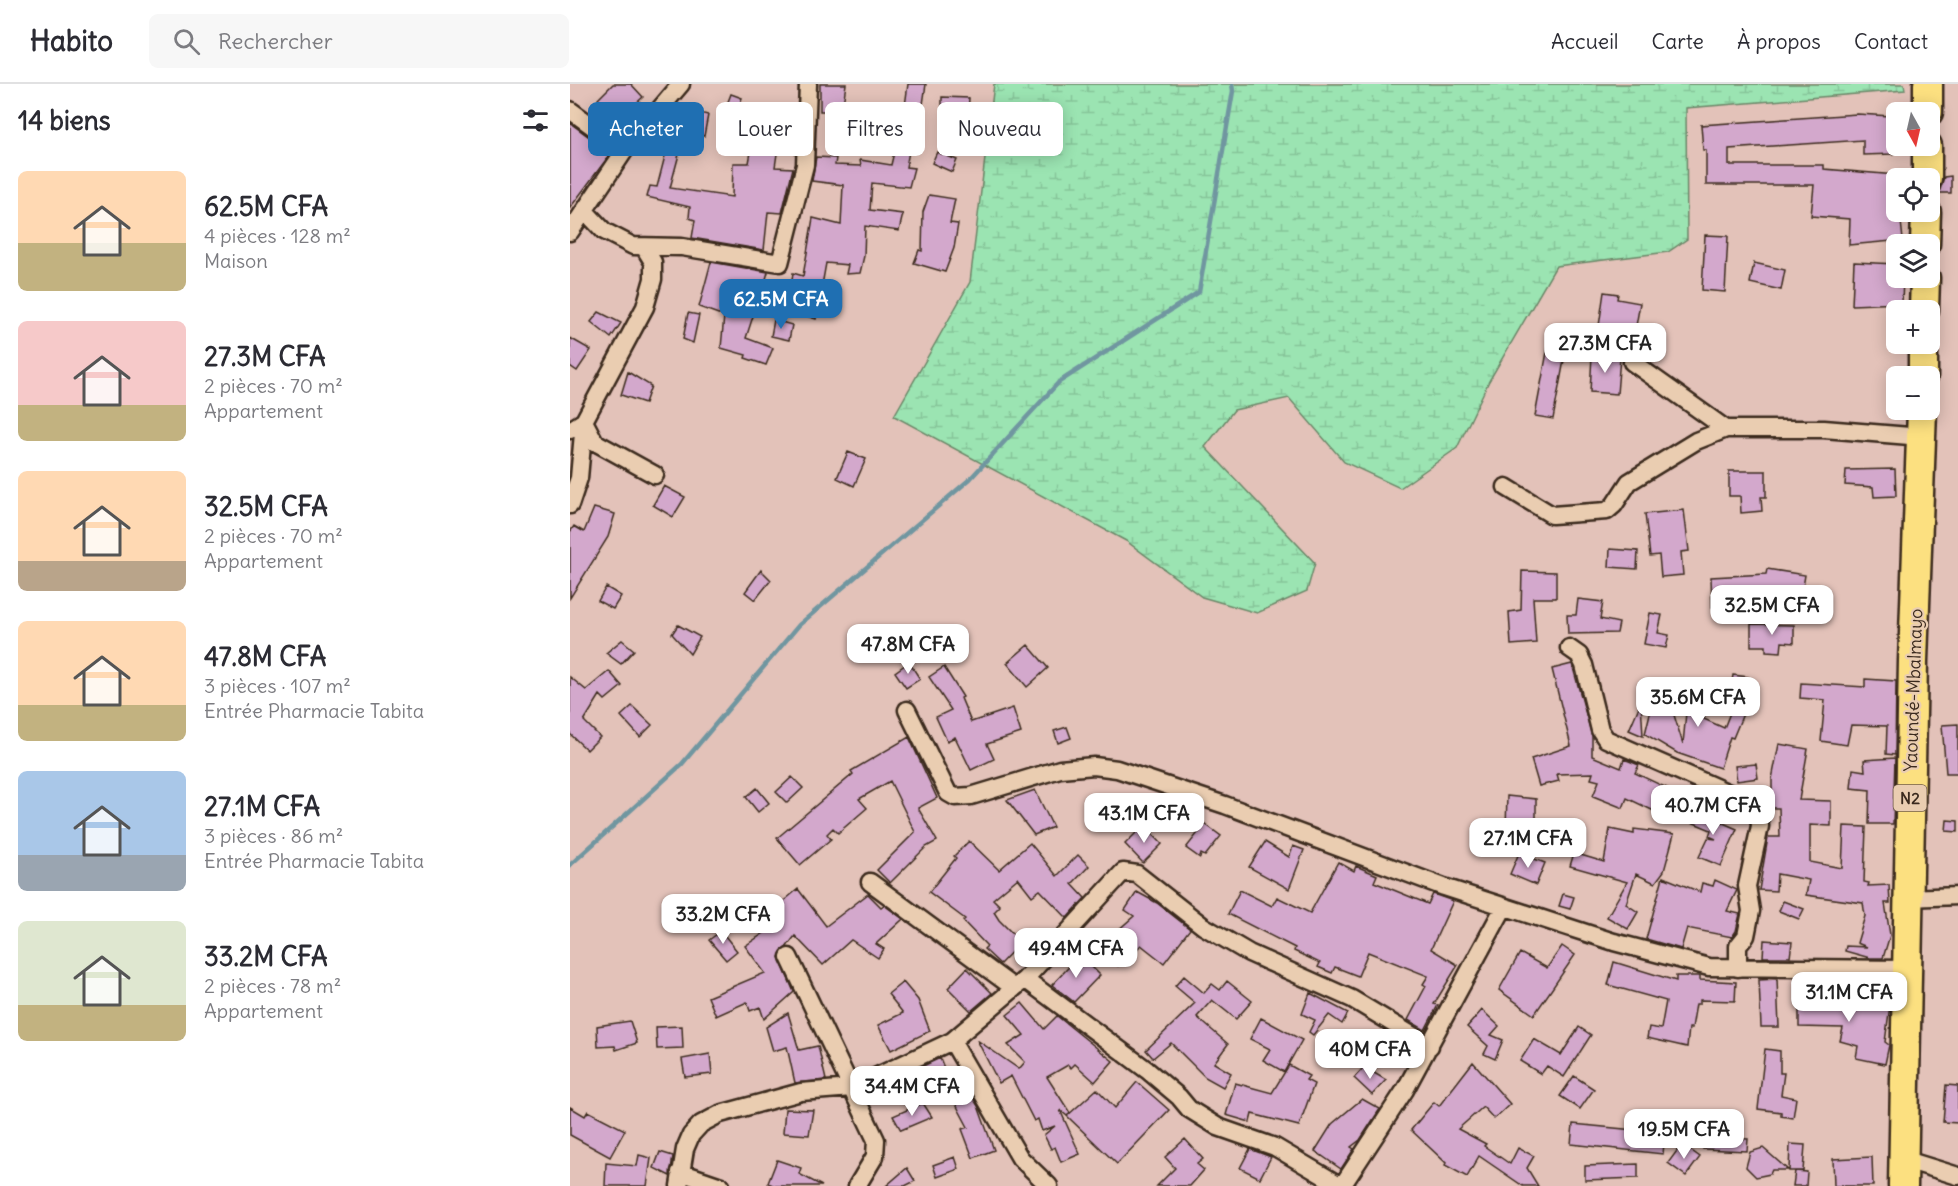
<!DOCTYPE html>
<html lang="fr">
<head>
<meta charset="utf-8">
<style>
  :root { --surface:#fff; --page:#f7f7f7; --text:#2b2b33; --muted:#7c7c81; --line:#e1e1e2; --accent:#1f6fb2 }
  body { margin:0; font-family:Delius,sans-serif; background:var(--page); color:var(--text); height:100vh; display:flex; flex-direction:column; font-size:22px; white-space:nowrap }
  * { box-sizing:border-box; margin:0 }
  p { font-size:20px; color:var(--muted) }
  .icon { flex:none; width:33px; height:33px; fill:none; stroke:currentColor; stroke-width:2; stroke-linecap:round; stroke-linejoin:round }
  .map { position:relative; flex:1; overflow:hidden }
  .side { display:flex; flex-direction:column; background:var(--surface); width:570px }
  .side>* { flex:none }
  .top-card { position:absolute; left:18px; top:18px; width:570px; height:54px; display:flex; gap:12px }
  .needle { width:39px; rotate:172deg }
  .fabs { position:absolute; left:1316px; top:18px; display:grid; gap:12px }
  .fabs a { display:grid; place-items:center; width:54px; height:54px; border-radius:9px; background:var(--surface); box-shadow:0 3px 15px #0003; font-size:30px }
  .price { position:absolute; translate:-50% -51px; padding:0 14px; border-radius:12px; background:#fff; color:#222; font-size:20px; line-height:39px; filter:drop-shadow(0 2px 3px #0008) }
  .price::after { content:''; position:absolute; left:50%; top:36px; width:18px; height:14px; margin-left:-9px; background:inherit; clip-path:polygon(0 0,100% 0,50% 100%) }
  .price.selected { background:var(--accent); color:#fff }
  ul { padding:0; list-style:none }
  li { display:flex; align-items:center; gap:18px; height:150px; padding:0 18px }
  li span { display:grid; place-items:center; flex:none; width:168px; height:120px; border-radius:9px; color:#555 }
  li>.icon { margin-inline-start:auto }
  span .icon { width:72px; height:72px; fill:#fffc; stroke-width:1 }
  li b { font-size:26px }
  h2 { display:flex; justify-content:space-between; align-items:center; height:72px; padding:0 18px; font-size:26px }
  .pill { padding:0 21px; border-radius:9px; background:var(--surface); box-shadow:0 3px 15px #0003; font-size:21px; line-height:54px }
  .pill.selected { background:var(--accent); color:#fff }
  header { display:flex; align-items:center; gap:36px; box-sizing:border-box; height:84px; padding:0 30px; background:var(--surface); border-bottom:2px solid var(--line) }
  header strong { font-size:28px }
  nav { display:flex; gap:33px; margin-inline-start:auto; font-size:21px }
  .search { width:420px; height:54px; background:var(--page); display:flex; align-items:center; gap:15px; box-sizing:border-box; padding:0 21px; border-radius:9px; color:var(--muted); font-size:22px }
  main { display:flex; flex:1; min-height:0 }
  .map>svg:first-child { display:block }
  .wetland { fill:url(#wetland-marsh); stroke:#6b8768; stroke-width:1.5 }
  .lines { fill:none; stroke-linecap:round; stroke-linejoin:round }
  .stream { stroke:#7096a0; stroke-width:4.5 }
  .building { fill:#d3a8cc; stroke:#3b2a1e; stroke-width:1.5 }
  .street-casing { stroke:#3b2a1e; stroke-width:21 }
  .highway-casing { stroke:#3b2a1e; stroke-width:33 }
  .street { stroke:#eacdb1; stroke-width:16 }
  .highway { stroke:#fce080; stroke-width:28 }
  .labels { text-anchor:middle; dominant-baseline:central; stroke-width:4.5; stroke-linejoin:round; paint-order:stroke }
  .shield { fill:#eacdb1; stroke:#705b4a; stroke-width:1.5 }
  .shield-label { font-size:16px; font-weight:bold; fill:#3b2a1e }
  .street-label { font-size:18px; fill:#3b2a1e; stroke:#eacdb1 }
</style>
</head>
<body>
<header>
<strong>Habito</strong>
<div class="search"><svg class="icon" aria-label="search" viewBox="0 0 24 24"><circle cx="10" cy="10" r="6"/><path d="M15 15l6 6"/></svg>Rechercher</div>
<nav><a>Accueil</a><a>Carte</a><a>À propos</a><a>Contact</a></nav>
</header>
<main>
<section class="side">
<h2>14 biens<svg class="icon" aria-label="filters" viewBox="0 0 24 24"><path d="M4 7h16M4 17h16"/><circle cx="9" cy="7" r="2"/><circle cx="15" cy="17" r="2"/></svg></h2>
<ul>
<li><span style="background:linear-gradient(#ffd9b3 60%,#c2b280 0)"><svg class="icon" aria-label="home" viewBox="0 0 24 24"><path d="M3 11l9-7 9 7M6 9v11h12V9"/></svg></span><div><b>62.5M CFA</b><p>4 pièces · 128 m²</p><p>Maison</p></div></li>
<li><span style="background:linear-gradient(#f6c9c9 70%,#c2b280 0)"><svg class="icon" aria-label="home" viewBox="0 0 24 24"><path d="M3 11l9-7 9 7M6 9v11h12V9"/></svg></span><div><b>27.3M CFA</b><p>2 pièces · 70 m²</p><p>Appartement</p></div></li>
<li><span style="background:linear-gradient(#ffd9b3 75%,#b9a48a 0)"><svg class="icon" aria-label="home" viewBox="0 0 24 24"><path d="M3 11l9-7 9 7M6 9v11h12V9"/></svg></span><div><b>32.5M CFA</b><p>2 pièces · 70 m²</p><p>Appartement</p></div></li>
<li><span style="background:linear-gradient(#ffd9b3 70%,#c2b280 0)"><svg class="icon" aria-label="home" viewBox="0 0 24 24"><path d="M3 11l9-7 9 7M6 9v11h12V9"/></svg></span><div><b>47.8M CFA</b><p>3 pièces · 107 m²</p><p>Entrée Pharmacie Tabita</p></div></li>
<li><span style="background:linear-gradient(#a9c7e8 70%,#9aa5b1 0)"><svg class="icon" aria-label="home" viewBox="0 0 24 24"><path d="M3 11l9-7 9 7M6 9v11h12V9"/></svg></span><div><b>27.1M CFA</b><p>3 pièces · 86 m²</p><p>Entrée Pharmacie Tabita</p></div></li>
<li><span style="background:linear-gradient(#dfe7d0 70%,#c2b280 0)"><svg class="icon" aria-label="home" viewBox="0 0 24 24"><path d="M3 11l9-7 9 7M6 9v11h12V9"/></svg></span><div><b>33.2M CFA</b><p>2 pièces · 78 m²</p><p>Appartement</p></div></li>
</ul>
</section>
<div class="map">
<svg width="1388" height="1102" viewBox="0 0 1388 1102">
  <defs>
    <pattern id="wetland-marsh" width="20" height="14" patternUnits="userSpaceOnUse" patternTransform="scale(1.5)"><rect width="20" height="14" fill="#9be4b2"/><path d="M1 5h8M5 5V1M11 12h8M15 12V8" fill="none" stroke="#86c499"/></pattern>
  </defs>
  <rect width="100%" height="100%" fill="#e3c2b9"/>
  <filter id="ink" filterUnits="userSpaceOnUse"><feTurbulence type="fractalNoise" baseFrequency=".0167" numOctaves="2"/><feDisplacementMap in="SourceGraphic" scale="12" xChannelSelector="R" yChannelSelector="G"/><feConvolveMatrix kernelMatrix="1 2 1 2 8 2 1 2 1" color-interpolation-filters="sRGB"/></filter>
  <g filter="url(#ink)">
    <path class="wetland" d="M424,0h910l1,6 -219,18 1,131 -19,13 -112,14 -67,115 -32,67 -57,40 -56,-26 -55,-64 -55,12 -29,37 110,116 -8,28 -50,22 -55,-16 -76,-56 -232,-125 76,-134z"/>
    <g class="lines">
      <path class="stream" d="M0,781l112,-101 117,-139 171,-146 89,-97 140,-90 34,-201 -1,-7"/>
    </g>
    <path class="building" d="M43,0h18l12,13 -26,24 -19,-22z
      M250,0h26l-4,27h-22z
      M338,0h18l-5,34 -40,-3 1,-8 23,-1z
      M161,10l11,4 -7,18 -11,-4z
      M372,13l27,1 -2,32h-25z
      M105,23l33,8 -4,21 -19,-4 -15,56 62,9 1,-34h16l6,-33 25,4 -5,33 18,1 -11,45 -14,-1 -4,38 -72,-12 3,-18 -6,-2 1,-11 -43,-10 3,-11 7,1 16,-62h-5l1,-11z
      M1287,30l34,2 2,38 -30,1v-15l-134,9v16h95v4l72,6v37h4l3,28 -54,5 1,-26 -39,-3 3,-31h-108v-35h-3l-2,-25z
      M0,39l41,30 -41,55z
      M328,51l13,6 -5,26 8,1 -5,19 -37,-4 -2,27 33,4 -4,17 -34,-5 -1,30 -4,17 -14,1 2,-9 -22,-2 -10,56 -28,-9 5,-37 10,3 10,-58 28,7 2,-40 -31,-4 4,-24 20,1 -1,7 26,1 -1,-6 31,5z
      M367,68l20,8 -5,12 -20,-9z
      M1381,92v17h-12l5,-16z
      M359,111l26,4 -5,24 8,1 -4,24 -9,24 -31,-9 5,-13 3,1 1,-39z
      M1135,151l23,1 -3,56 -23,-2z
      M141,178l57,10 -11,39 -2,-1 -9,28 27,10 -7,17 -21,-7 1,-3 -25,-7 3,-32 -25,-9z
      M1284,178l42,2v14h7l-1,25 -50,2z
      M1184,179l31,7 -4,20 -31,-7z
      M1034,208l14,2 -1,5 23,4 -5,29 -36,-6z
      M29,228l22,11 -10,15 -20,-16z
      M118,229l11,2 -6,28 -10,-4z
      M204,236l18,5 -3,15 -18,-4z
      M980,252l18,3 -15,80 -18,-3z
      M0,254l21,12 -14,21 -7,-5z
      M1022,271l28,2 -3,37 -27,-2z
      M58,288l23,14 -6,17 -24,-8z
      M278,368l18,7 -12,27 -17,-8z
      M1325,385l1,27 -22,1 -1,-10 -28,-2 1,-15z
      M1159,387h37v26h-5l1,14 -21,2 -1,-17h-11z
      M94,402l21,11 -12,20 -20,-12z
      M24,424l21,6 -7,23 -38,61v-66l4,-6 10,6z
      M1114,426l5,41 -8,1 2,23 -22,2 -2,-22 -9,1 -5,-42z
      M1040,465l28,2 -1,18 -28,-2z
      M1197,485l38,6 -4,24 -40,-6v11l-49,3 -1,-30 55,-3z
      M191,486l10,10 -16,20 -10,-8z
      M952,487l34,1v26h-23l3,45 -25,2 -2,-33 12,-2z
      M36,503l15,9 -8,13 -15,-8z
      M1008,515l25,3 -3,17 19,4 -2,10 -49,1 -1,-19h9z
      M1080,529l12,2 -4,18 11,2 -3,13 -22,-4z
      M1181,540l43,1v18l-12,-1 -1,10 -15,-1v-5h-15z
      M108,541l22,12 -10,17 -18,-20z
      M52,556l12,10 -13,14 -15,-11z
      M458,561l20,23 -21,19 -20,-24z
      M339,578l11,17 -14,9 -11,-16z
      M1002,580l20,72v20l29,12 3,-9 15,6 -4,8 32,15 -11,24 -29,-14 -4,10 -30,-12 6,-15 -8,-2 2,-6 -36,1 2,7 -20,5 -8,-27 40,-13 -19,-77z
      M374,583l19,30 -2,1 10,24 42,-14 8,25 -34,11 7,15 -23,11 -16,-33 -8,4 -11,-24 15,-7 -22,-33z
      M39,587l13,15 -17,14 -5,-5 -16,26 16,16 -13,13 -17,-16v-57l16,13z
      M1163,591l15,2 -6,31 3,1 -12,29 -3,-1 -10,31 -43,-15 -32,-19 7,-29 17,-6 14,45 4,-42 19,2 -2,15 20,9 11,-28 -6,-1z
      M1295,595l31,2 -1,74 -9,-1 1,-28 -36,-1 -4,20 -26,-4 4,-41 -25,-2 1,-15 64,4z
      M1071,618l2,34 -14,-6z
      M62,622l20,19 -12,12 -19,-21z
      M1388,640v49h-12l-4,-48z
      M497,643l4,11 -13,5 -4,-12z
      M339,653l28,61 -19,10 19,33 -11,6 -36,36 -13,-13 38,-38 -25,-51 -31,18 8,9 -29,25 -5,-5 -6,6 4,5 -31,26 -23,-27 76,-64 -2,-3z
      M1209,660l29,5 -9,51 32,1v25l-21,-1v37l32,6 2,-42 22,1 -2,55 5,1 -1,3 21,-1 1,18h-5l5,32 -7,23h-13l-25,-7 1,-5 21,1 -10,-4 8,-27 -2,-13 -57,-8 3,-15 -32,-6 -1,17 -17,-1 9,-53h12l-1,-29h-7v-29z
      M1325,674l-2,66h-24l1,-34 -19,-2 2,-19 12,2 -1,-11z
      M1186,680l2,14 -21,3 -2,-15z
      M222,693l11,11 -16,15 -11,-11z
      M187,704l12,15 -11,9 -12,-15z
      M465,706l18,37 -19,8 -27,-35z
      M937,712l29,3v20l-14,-1v10l-16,-1z
      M1116,723l51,22 -16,37 -22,-9 9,-19 8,1 -7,-3 2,-6 -29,-12z
      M1377,736l11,1v11l-12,-1z
      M635,740l16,12 -16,20 -4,-2 -1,4 -14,-10z
      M574,741l18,19 -19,19 -18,-19z
      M1040,745l24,5v-5l40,5 -10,37 -9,12 -19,-9 -10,30 12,8 -10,17 -21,-12 20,-35 -57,-16 4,-13 30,9z
      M399,757l30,29 31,-27 27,33 21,-21 11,11 -17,18 13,14 -18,20 -27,-28 -8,6 -14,-18 -25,21 7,7 -6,6 5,8 22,22 -21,22 -16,-15 3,-3 -24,-25 2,-2 -36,-27 27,-34 -2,-2z
      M695,758l24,15 4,-11 11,4 -15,39 -40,-22z
      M949,769l26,10 -9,22 -26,-11z
      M768,778l16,9 2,-5 21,9 -3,7 54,22 5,-10 20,7 -22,48 27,16 -24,39 4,1 -13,25 -17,-10 18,-34 -3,-2 5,-8 -60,-24 -10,24 -23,-9 -3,6 -14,-6 2,-4 -26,-12 1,-3 -67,-34 12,-24 32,16 5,-9 33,16z
      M1093,793l37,15 2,-9 11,3 2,-6 22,10 -10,21 13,3 -4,17 -4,6 -45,-9 -6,21 -35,-10z
      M228,805l28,37 42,-32 13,13 3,-2 19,14 -27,25 8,5 -6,9 -27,-18 -28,25 -28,-29 -16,21 15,35 -30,27 -4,-12 -10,4 -3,-9 -31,14 -8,-19 57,-24 -20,-27 25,-17 -9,-9z
      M567,808l20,11 33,26 -26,34 -23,-18 -7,7 -10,-8 -2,2 7,10 -11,10 -18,-20 34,-30 -9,-6z
      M993,810l11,3 -4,12 -11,-3z
      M1213,817l21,8 -5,10 -20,-8z
      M151,847l16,20 -11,9 -17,-20z
      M1194,856l28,2 -2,15h-27z
      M992,862l13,9 -41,60 -35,-25 21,-37 27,15z
      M510,871l20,20 -26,27 -22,-17z
      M1044,878l62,19v-5h24v4l36,2 -1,19 -35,-1v4h-4l-4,24h-3l-2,19 -40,-9 2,-11 12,2 5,-28 -58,-16z
      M397,884l25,25 -21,18 -23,-23z
      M614,892l20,17 8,-9 8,6 7,-9 25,20 -16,18 -24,-19 -15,17 31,27 -14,19 17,10 -8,14 -18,-10 -34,-34 -18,15 -7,-8 49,-47 -20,-17z
      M1207,895l2,48h-18l-2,-47z
      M333,898l15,18 12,31 -39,19 -13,-25 25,-12 -15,-19z
      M1244,908v3l47,6v3l29,1 -5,37 4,3 -4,19 -29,-6 2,-12 -18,-5 3,-13 -44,-1v-34z
      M740,909l38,20 -6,11 -13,-9 -16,20 -4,-3 6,-12 -13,-6z
      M452,919l22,26 13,-13 56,45 -18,21 -20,-18 -4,4 -3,-3 -21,12 23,36 -3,3 -7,-6 20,44 -19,8 -6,-15 -4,2 -7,-14 11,-9 -13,5 -4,-12 -4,2 -23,-45 -12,7 -22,-43 42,29 6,-7 -17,-17 16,-10 -17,-20z
      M912,926l17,16 -8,9 12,5 -8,19 -11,-5 4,-8 -21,-19z
      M218,929l11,37 19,-4 8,34 -31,3 -8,-36 -14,4 -7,-24z
      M691,934l41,22 -18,32 -21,-12 7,-11 -20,-10z
      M60,937l7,22 -21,7 -1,-4 -17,1 -1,-21z
      M112,942l1,22 -26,1 -1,-22z
      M1009,943l12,8 -27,42 -17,-11 -6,8 -21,-13 14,-22 27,16z
      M814,946l17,11 -10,15 -15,-10z
      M1195,965l15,2v22h4l-3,22 15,3 -3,20 -12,-2v-4l-23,-3z
      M140,970l2,20 -27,3 -3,-18z
      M370,974l11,28 -19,9 -11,-28z
      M903,978l37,42 -16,15 -11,-12 -25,22 28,15 -2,2 26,18 8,-16 16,8 -7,12 11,18h-15l-44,-30 -12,21 -22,-12 1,-2 -35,-33 23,-28 5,4z
      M719,981l20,11 -3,4 8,4 -15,42 -47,-12 -2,8 -24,-7 9,-32 37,10z
      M794,983l22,13 -14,15 -18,-17z
      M1004,992l20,13 -14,20 -20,-13z
      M567,998l32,28 -52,54 -50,-48 30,-27 18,19z
      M1376,1001l12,1v37l-15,-1z
      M396,1002l12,20 16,44 -21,8 -11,-29 6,-2 -17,-32z
      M792,1015l18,10 -20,31 -9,7 3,2 -13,20 -26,-18 17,-27z
      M353,1019l9,14 -31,13 -8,-14z
      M0,1023l15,9 3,-5 37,19 -15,27 -40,-22z
      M215,1025l28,1 -4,25 -26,-2z
      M1003,1040l92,9 -2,21 -92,-10z
      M1134,1053l44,2 -1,12 -44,-2z
      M615,1055l18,20 -6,5 7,6 -14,16h-33l18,-18 -10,-11z
      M1112,1060l18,13 -14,19 -18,-13z
      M1220,1060l15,1 -2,26h-14z
      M1193,1064l25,22h-16l-2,4 -14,3 -10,-10 4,-15z
      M680,1065l21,8 -11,21 -20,-10z
      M90,1068l13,4 -3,20 -16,-8z
      M69,1071l12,3 -4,28h-42l1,-23 31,3z
      M385,1073l4,12 -22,8 -4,-12z
      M1302,1073l1,29h-39l-1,-27z
      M207,1076l24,8 -2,6 23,12h-47l-7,-3z
      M1068,1080v14l-53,2v-14z
      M337,1084l8,13 -10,5h-19z
      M1225,1087l12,1 -1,14h-13z"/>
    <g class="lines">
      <defs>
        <path id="street" d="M0,26l55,40
          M15,127l19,20 29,15 49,1 98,16 25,-98 3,-81
          M0,148l55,-82 56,-66
          M1062,278l94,67
          M14,337l11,21 60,33
          M0,346l14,-9 61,-114 8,-28v-17l-9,-15
          M936,403l46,28 55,-4 7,-6 15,-23 67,-41 30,-12h98l98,8
          M0,421l9,-27 5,-56
          M999,564l10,7 5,10 16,65 6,9 132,58 19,3 3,26 -13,60 4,25 -5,25 -8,10v22
          M337,626l41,83 7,4 16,-1 89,-27 34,-3 23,3 108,36 219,82 170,55 95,25 198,2
          M300,798l144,106
          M1338,814l50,-2
          M219,873l87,183 -1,16 -18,30
          M455,895l122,91 32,27 10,12 29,18 57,20 66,39
          M382,957l68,117 29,28
          M1333,1075l55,17
          M110,1088l41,14
          M109,1102l6,-37 6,-14 10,-11 19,-10 81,-22 51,-4 100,-47 73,-62 98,-107 14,2 66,52 46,27 103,46 78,47
          M772,1102l63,-96 99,-183"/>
        <path id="highway" d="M1358,28v-28
          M1357,94v-32
          M1355,160l1,-32
          M1354,226l1,-32
          M1353,292v-32
          M1333,1102l10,-525 9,-251"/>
      </defs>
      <use href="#street" class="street-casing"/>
      <use href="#highway" class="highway-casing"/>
      <use href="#street" class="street"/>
      <use href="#highway" class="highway"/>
    </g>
  </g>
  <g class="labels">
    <rect class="shield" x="1323.5" y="701" width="33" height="26" rx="4.5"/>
    <g class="shield-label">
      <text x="1340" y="714">N2</text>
    </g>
    <g class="street-label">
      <text transform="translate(1343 606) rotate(-88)">Yaoundé-Mbalmayo</text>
    </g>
  </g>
</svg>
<div class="fabs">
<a><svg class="needle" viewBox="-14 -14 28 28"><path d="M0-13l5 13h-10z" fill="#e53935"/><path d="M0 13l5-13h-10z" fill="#7c7c81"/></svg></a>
<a><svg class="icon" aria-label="locate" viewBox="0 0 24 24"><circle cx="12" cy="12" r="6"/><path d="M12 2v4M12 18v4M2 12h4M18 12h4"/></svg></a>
<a><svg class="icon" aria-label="layers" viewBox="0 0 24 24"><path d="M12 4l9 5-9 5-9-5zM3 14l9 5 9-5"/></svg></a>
<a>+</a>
<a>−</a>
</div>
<b class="price selected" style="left:211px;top:246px">62.5M CFA</b>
<b class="price" style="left:1035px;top:290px">27.3M CFA</b>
<b class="price" style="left:1202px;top:552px">32.5M CFA</b>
<b class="price" style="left:338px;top:591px">47.8M CFA</b>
<b class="price" style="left:1128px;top:644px">35.6M CFA</b>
<b class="price" style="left:1143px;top:752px">40.7M CFA</b>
<b class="price" style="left:574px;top:760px">43.1M CFA</b>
<b class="price" style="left:958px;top:785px">27.1M CFA</b>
<b class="price" style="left:153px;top:861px">33.2M CFA</b>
<b class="price" style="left:506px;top:895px">49.4M CFA</b>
<b class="price" style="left:1279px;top:939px">31.1M CFA</b>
<b class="price" style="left:800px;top:996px">40M CFA</b>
<b class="price" style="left:342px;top:1033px">34.4M CFA</b>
<b class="price" style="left:1114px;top:1076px">19.5M CFA</b>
<div class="top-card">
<a class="pill selected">Acheter</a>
<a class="pill">Louer</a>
<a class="pill">Filtres</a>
<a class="pill">Nouveau</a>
</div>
</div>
</main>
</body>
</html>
